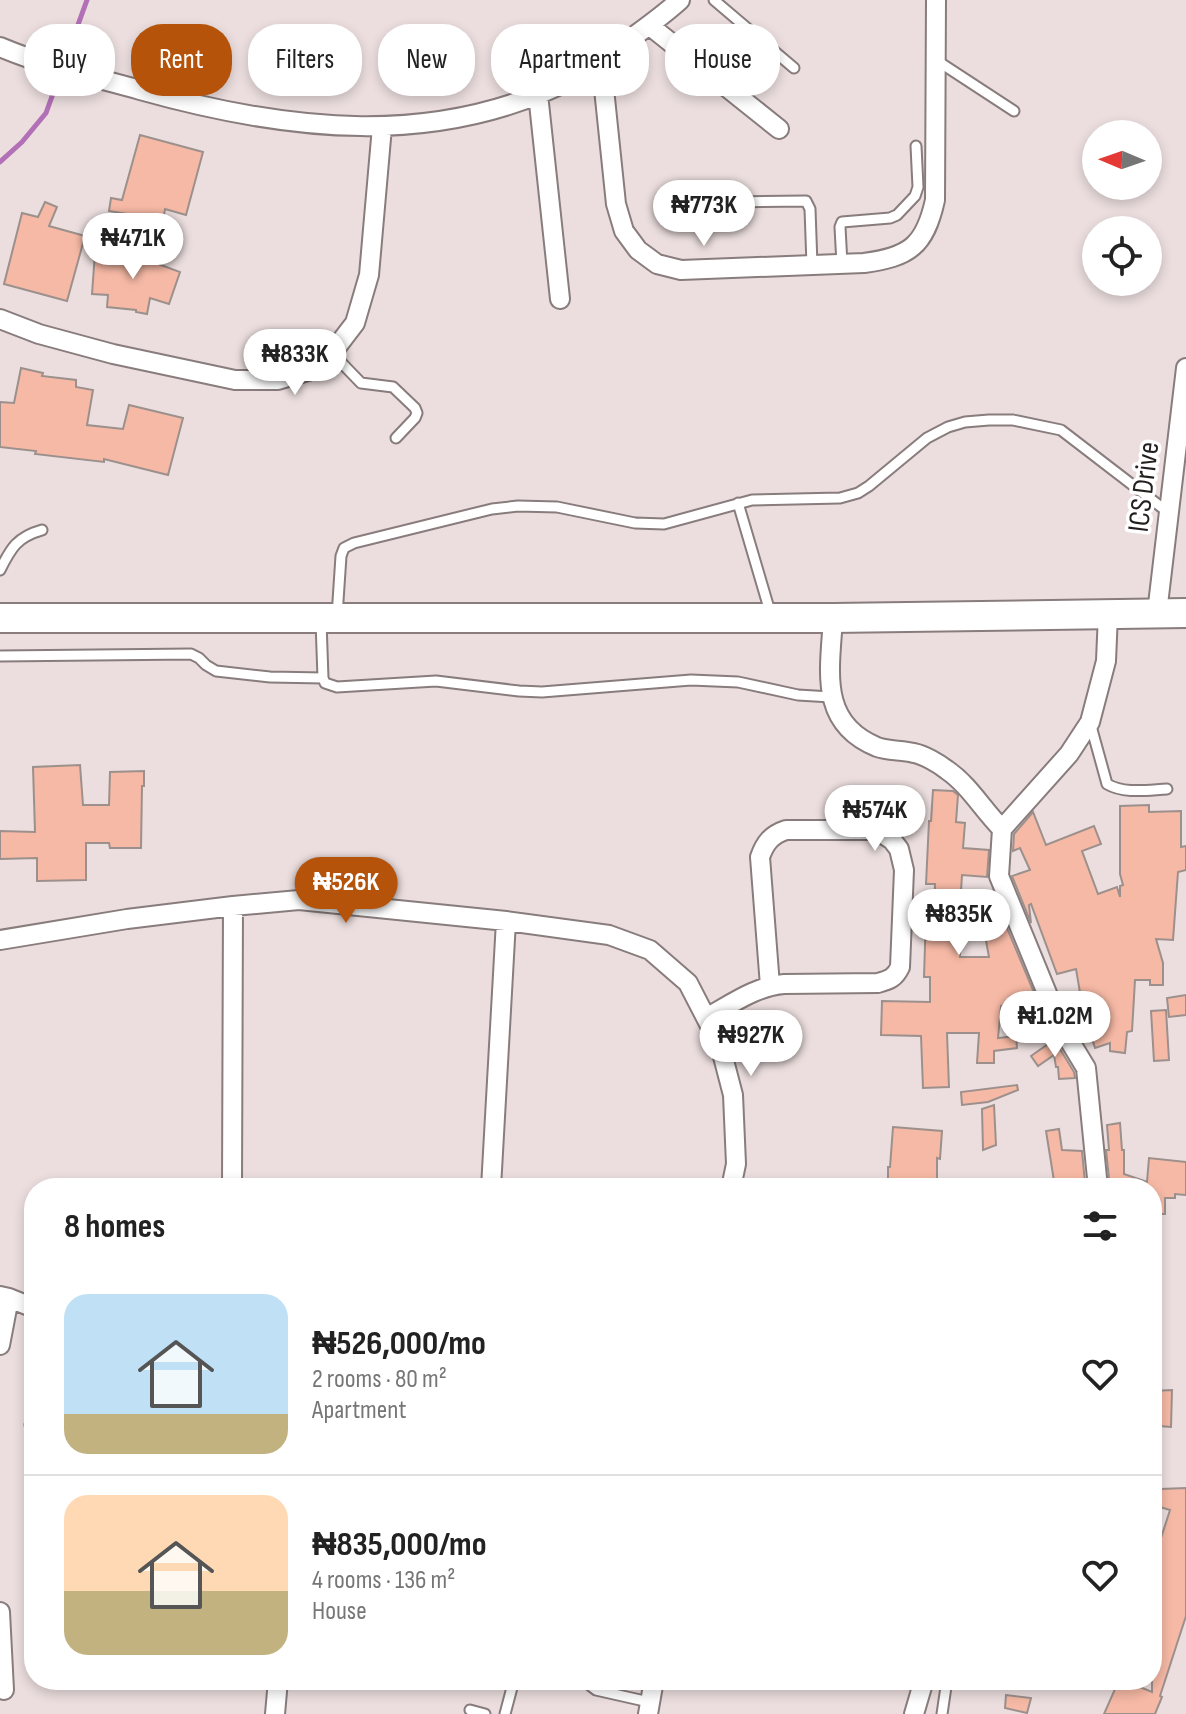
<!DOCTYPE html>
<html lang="en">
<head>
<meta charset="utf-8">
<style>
  :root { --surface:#fff; --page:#f2f2f2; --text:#222; --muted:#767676; --line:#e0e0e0; --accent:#b45309 }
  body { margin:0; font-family:"Sofia Sans Condensed",sans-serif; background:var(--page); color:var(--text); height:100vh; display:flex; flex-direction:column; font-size:30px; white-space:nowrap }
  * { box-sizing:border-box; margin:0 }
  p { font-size:26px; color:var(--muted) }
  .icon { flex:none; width:44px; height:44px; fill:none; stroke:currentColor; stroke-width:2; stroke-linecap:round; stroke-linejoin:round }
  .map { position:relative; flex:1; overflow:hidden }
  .drawer { position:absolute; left:24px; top:1178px; width:1138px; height:512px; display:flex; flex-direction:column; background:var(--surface); border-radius:32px; box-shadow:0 4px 12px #0003 }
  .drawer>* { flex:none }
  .hud { position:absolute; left:24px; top:24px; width:1138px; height:72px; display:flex; gap:16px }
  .needle { width:52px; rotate:272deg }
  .fabs { position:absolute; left:1082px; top:120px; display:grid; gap:16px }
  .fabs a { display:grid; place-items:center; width:80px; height:80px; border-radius:50%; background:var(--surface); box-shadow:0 4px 12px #0003; font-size:40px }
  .price { position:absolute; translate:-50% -68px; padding:0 18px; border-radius:28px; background:#fff; color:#222; font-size:26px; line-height:52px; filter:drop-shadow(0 2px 4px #0008) }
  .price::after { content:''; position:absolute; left:50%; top:48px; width:24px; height:18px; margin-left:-12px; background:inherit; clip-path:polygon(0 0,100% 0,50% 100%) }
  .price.active { background:var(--accent); color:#fff }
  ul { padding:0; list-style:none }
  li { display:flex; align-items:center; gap:24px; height:200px; padding:0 40px }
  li+li { border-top:2px solid var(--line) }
  li span { display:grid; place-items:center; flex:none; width:224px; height:160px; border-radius:24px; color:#555 }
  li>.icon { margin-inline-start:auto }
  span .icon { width:96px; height:96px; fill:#fffc; stroke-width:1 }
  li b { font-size:34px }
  h2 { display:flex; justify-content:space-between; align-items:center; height:96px; padding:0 40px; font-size:34px }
  .tag { padding:0 28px; border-radius:32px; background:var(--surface); box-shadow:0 4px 12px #0003; font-size:28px; line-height:72px }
  .tag.active { background:var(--accent); color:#fff }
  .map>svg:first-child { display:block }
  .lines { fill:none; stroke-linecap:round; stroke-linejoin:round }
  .stream { stroke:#b270b7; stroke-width:5 }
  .building { fill:#f6b9a5; stroke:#9c908c; stroke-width:2; fill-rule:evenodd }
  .service-casing { stroke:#887c7c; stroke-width:13 }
  .minor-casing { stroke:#887c7c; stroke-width:22 }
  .primary-casing { stroke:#887c7c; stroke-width:32 }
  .service { stroke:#fff; stroke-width:9 }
  .minor { stroke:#fff; stroke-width:18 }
  .primary { stroke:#fff; stroke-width:28 }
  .labels { text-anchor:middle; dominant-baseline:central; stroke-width:7; stroke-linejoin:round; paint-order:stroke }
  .street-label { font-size:30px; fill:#241f1f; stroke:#fff }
</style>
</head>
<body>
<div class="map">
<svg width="1186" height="1714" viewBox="0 0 1186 1714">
  <rect width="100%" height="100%" fill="#ecdede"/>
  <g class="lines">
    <path class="stream" d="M0,162l22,-20 24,-29 41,-113"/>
  </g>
  <path class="building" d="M140,135l63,17 -17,63 -21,-6 -2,11 -54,-9 2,-13 11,2z
    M45,202l12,5 -8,19 36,10 -18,65 -63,-17 18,-71 16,4z
    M95,253l59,4 -1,5 27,10 -11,32 -19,-6 -3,16 -11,-2v-2l-29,-3 1,-12 -16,-1z
    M21,368l22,5 -1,3 34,4v7l17,3 -6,35 36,4 6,-24 54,13 -15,57 -64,-16v3l-69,-8 1,-3 -36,-4v-45l14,1z
    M80,765l3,40h26l1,-33 34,-1v15h-2l-1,62h-31l-1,-5h-23v37l-49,1v-23l-37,1v-28l35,1 -2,-65z
    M933,790l20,1 5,4 -2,27 9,1 -2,25 26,2 -2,27 -25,-2 -2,33 37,-4 41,98 -37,4 -3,32 18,-2 1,12 -23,3v12h-17l2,-30h-32l2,54 -26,1 -2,-52 -40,-1 1,-34 48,1v-25h-6l2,-63h8l1,-30h-9l3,-63h2zM984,930l5,27h-29l1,-25z
    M1149,805v7l32,-1v36l5,-1v24l-8,2 -5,68 -17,-1 7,24v22h-13v-5h-15l-3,51 -5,1 -2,21 -15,-2v-8l-15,5 -12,-38 -7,-41 -19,5 -26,-70 -2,1 2,18 -19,-47 18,-6 -10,-22 -7,3 1,-17 19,-22 13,33 48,-19 7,18 -19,7 16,43 19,-7 3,10v-11l3,-1 -3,-11v-68z
    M1186,995v20l-17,2 -2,-19z
    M1166,1010l3,50 -15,1 -3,-50z
    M1049,1031l25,41 1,6 -16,1 -1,-12h-2l-2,-12 -16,11 -7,-10 20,-14 -4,-10z
    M1017,1085l1,5 -30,12 -26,3 -1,-13z
    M994,1105l2,40 -13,5 -1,-41z
    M1120,1123l2,27h2v24l23,8 2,-24 37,4v33l-11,-1v4h-10v16h-13v-26h-42l-4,-38h3l-2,-25z
    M893,1127l49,4 -2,28 -3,-1v30h-49v-21h2z
    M1059,1129l3,21 20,1 3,32h-3v5h-22v-6l-6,-1 -8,-50z
    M1172,1390l-1,37 -12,-1 1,-21 -8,1v-15z
    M1186,1488v128l-26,80 2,1 -7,17h-51l15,-34h4l29,12v-126l18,-56 -17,-5 3,-12 5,1v-5z
    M1006,1695l25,3 -4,15 -22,-5z"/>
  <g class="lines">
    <defs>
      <path id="service" d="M714,0l80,68
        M936,60l78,51
        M661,203l145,-2 4,8 2,56
        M842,264l-2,-37 2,-5 48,-4 7,-3 18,-19 3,-9 -2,-41
        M332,353l29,30 32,4 22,21 2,5 -2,5 -19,20
        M738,503l33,112
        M0,570c11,-22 17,-33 42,-40
        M337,616l4,-60 3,-8 10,-5 138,-34 26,-3 39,1 78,16 29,1 88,-24 88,-2 18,-5 11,-7 58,-48 21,-11 17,-5 24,-2h24l48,10 108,83
        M321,621l2,57 2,5 12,4 99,-6 83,10 23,1 149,-12 47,2 60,13 33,2
        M0,656l191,-2 8,4 7,7 10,6 54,6 53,1
        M1091,726l16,58c17,10 40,6 60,5
        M30,1425l4,-4
        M583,1680l13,10 53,12
        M470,1710l15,4
        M505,1714l9,-34
        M942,1714l5,-34"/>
      <path id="minor" d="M650,26l129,103
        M0,47c45,19 93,30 140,43 146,41 298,60 438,-14 12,-7 23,-16 35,-25 23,-16 46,-32 67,-51
        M601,60l15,144 8,27 14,19 19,14 24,6 183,-7c45,-6 61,-17 71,-63l1,-200
        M538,94l22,205
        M0,319l39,15 74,20 122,26h43l30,-9 24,-18 23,-30 14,-48 13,-148
        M1157,613l29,-245
        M833,618c-3,52 -15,105 44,129 11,4 25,3 37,6 10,2 24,10 33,17 22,15 36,40 55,59l-3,47 61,149 26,43 12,120
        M1002,829l67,-75 21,-32 16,-61 2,-47
        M0,940l127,-21 106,-13 66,-6 207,21 103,14 41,15 38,33 32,62 13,50 3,69 -5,24
        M706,1018c24,-13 50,-32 78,-34l94,-1c11,-3 17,-5 22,-16l4,-97 -5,-21 -7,-9 -15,-10h-91c-15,5 -21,13 -26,27l10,129
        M232,1188l1,-282
        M491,1188l15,-267
        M0,1296l9,2 25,10
        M0,1345l9,-47
        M0,1612l4,78
        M275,1714l3,-34
        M648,1714l6,-34
        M914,1714l10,-34"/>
      <path id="primary" d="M0,618h833l353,-5"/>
    </defs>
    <use href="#service" class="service-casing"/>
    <use href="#minor" class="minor-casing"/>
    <use href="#primary" class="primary-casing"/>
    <use href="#service" class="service"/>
    <use href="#minor" class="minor"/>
    <use href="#primary" class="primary"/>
  </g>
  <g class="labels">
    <g class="street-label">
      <text transform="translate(1144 487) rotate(-83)">ICS Drive</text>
    </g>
  </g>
</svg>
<div class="fabs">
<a><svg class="needle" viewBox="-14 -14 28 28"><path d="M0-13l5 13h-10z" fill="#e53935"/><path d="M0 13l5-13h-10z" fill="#767676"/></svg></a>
<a><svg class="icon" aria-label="locate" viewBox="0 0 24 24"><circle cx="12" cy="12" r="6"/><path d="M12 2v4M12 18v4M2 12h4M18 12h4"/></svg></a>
</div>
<b class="price" style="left:704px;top:248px">₦773K</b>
<b class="price" style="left:133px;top:281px">₦471K</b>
<b class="price" style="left:295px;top:397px">₦833K</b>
<b class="price" style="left:875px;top:853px">₦574K</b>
<b class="price active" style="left:346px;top:925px">₦526K</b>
<b class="price" style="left:959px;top:957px">₦835K</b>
<b class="price" style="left:1055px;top:1059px">₦1.02M</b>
<b class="price" style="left:751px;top:1078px">₦927K</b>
<div class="hud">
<a class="tag">Buy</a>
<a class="tag active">Rent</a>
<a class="tag">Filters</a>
<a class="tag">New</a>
<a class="tag">Apartment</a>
<a class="tag">House</a>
</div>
<section class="drawer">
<h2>8 homes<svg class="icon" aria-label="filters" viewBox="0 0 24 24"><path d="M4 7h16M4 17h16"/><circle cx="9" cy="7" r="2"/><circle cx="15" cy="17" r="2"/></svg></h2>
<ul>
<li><span style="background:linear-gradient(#bfe0f5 75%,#c2b280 0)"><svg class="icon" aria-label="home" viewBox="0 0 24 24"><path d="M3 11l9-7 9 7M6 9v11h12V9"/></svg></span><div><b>₦526,000/mo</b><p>2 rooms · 80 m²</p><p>Apartment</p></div><svg class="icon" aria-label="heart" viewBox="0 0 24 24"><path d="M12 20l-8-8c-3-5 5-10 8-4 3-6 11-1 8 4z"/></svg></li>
<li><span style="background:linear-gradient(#ffd9b3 60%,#c2b280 0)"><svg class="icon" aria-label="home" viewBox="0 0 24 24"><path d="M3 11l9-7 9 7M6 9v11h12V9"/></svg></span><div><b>₦835,000/mo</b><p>4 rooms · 136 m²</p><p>House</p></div><svg class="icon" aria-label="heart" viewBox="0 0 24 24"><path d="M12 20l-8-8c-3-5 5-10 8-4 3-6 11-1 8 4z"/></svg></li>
</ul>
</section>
</div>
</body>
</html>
